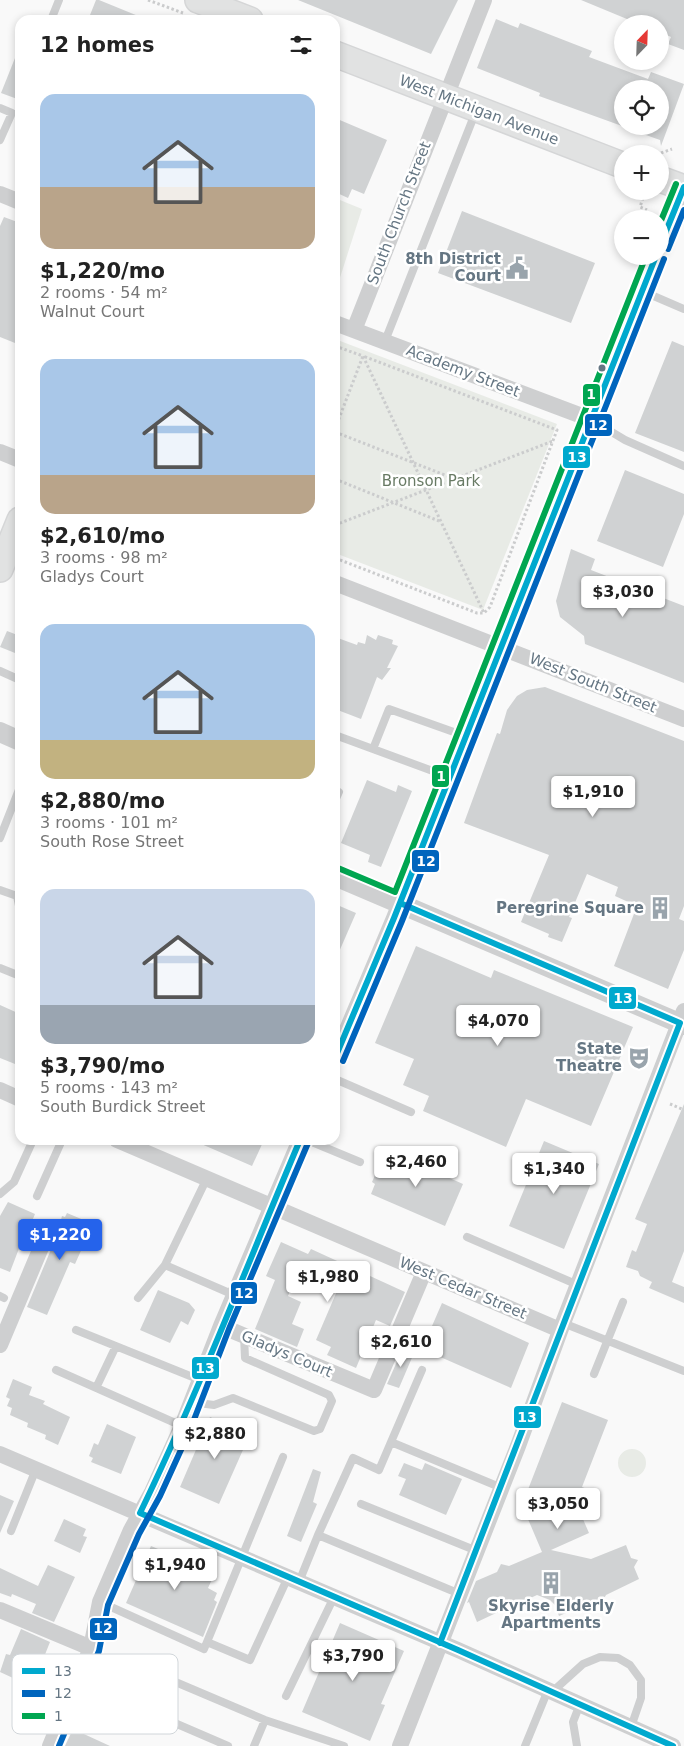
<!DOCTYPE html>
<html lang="en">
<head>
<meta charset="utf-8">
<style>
  :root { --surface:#fff; --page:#f6f6f6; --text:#222; --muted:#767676; --accent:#2563eb }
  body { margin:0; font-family:"DejaVu Sans",sans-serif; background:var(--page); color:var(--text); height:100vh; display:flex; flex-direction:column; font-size:19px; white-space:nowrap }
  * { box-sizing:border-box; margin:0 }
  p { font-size:16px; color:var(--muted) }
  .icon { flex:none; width:28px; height:28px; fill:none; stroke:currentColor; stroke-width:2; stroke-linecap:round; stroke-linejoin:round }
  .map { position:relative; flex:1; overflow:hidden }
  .panel { position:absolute; left:15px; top:15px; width:325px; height:1130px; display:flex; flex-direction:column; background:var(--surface); border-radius:15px; box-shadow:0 2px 8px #0003 }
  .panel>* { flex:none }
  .needle { width:32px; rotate:23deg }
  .fabs { position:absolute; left:614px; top:15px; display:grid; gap:10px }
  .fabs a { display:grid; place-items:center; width:55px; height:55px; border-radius:50%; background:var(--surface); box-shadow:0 2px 8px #0003; font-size:25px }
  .price { position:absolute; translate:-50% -42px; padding:0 11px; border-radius:5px; background:#fff; color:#222; font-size:16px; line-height:32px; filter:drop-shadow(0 1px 2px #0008) }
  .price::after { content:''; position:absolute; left:50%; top:30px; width:15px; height:11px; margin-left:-8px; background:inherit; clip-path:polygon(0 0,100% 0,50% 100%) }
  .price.current { background:var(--accent); color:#fff }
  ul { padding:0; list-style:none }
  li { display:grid; align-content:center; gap:10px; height:265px; padding:0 25px }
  li span { display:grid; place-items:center; height:155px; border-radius:15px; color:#555 }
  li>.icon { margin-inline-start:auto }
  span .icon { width:90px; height:90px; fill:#fffc; stroke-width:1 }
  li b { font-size:21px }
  h2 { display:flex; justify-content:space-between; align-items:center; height:60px; padding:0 25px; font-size:21px }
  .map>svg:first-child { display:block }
  .green { fill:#e8ebe6 }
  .building { fill:#d0d2d3 }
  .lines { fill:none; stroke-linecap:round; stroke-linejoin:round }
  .primary-casing { stroke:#d5d6d7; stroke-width:28 }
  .path { stroke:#cbcccd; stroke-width:3; stroke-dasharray:2.5 2.5; stroke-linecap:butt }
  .service { stroke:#cecfd0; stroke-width:8 }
  .minor { stroke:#cecfd0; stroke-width:16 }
  .tertiary { stroke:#cecfd0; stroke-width:20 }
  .primary { stroke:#e1e2e2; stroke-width:25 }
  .bus-1-casing { stroke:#fff; stroke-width:10 }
  .bus-2-casing { stroke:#fff; stroke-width:10 }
  .bus-3-casing { stroke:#fff; stroke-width:10 }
  .bus-1 { stroke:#00a9ce; stroke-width:6 }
  .bus-2 { stroke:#0065bd; stroke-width:6 }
  .bus-3 { stroke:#00a651; stroke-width:6 }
  .bus-dot { fill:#657683; stroke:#fff; stroke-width:2 }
  .labels { text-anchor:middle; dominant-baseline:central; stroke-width:5; stroke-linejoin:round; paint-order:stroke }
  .street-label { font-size:15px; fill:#657683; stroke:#fff }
  .poi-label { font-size:15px; font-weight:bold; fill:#657683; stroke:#fff; text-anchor:end }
  .park-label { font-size:15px; fill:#687a64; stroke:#fff }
  .key { fill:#fff; stroke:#d1d6da; stroke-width:1 }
  .key-label { font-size:14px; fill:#657683 }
  .line-badge { stroke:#fff; stroke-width:2 }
  .badge-label { font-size:14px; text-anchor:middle; font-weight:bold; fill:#fff }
</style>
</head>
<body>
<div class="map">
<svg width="684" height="1746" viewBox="0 0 684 1746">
  <rect width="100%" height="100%" fill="#f9f9f9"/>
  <path class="green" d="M335,198l27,11 -25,78 -2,-1z
    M335,339l222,85 -74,186 -148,-57z
    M618 1463a14 14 0 1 1 28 0a14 14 0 1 1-28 0Z"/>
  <path class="building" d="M96,0h3l49,20h-60z
    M298,0h160l-27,54z
    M581,0h103v50l-16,-6 3,-7 -11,-5v-8h-21z
    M496,19l22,9 2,-5 72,28 -3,6 59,22 3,-7 33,12 -23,62 -1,-6 -34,-12 34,-2v-37h-38v37l-83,-30 1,-3 -63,-25z
    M19,48h1v52l-19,-7z
    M335,118l52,22 -23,54 -12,-5 -4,9 -13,-6z
    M462,211l133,52 -24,60 -133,-50z
    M4,217l16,6v122l-20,-8v-111z
    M672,341l12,5v106l-49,-19z
    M625,470l59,24v20l-21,53 -66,-26z
    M571,549l24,10 -4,11 93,36v77l-99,-39 -1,-8 -24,-19 -4,-16z
    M7,631l13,5v19l-20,-8z
    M367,635l9,5 2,-5 15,5 -1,4 6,2 -11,22h4l-9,12 -5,-3 -16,42 -26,-10v-72l22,8 1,-3 7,2z
    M545,687l139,54v165l-5,13 5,2v29l-16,39 -54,-23 23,-60 -22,-10 3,-9 -31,-13 -18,43 3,1 -10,24 -14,-5 1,-3 -28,-12 28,-67 -85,-32 33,-90 3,1 7,-24 10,-14 10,-6z
    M367,780l29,12 2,-7 14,6 -31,76 -13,-5 2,-7 -29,-12z
    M335,904l21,9 -21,48z
    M416,946l75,32 3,-8 139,57 -42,99 -65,-27 -20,48 -83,-36 6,-15 -26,-11 11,-26 -39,-16z
    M0,1005l20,9v52l-20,-8z
    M684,1104v147l-12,31 12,5v16l-35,-15 3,-6 -12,-6 -2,-5 -12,-4 6,-17 4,2 11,-28 -12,-5z
    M192,1140h72l-12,26z
    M544,1141l55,23 -35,85 -55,-23z
    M386,1150l77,34 -18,42 -74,-32 4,-10 -3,-2z
    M8,1202l27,12 -5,12 -2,-1 -18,47 -10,-4v-52z
    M67,1213l26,11 -18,40 -5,-2 -23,53 -20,-8 30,-72 5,-19 3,1z
    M281,1242l27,12 3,-5 94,43 -15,34 -14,-6 -20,48 -29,-13 4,-8 -15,-7 21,-49 -40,-17 -9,22 13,6 -9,22 12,5 -7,18 -42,-18 20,-49 -9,-4z
    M158,1290l31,13 6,7 -7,15 -7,-4 -11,22 -30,-13z
    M442,1303l87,40 -18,45 -89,-39z
    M403,1348l11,5 -15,35 -12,-4z
    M13,1379l19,8 -3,8 16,6 -2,3 27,13 -12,28 -13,-6 1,-4 -19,-8 1,-4 -18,-8 2,-7 -5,-2 3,-7 -4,-2z
    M562,1402l46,18 -26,67 16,6 -22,10 13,30 -38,17 40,9 35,-14 5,13 7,2 -4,7 5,12 -33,16 -4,7 -8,-1 -35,15 -4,-11 -5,-5 -13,-5 -13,6 -4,8 -9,-3 -34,16 -8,-20 -2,1 9,-22 21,-9 4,-8 8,2 33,-14 -20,-47z
    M210,1417l40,17 -31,70 -39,-17z
    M107,1424l29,13 -15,37 -30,-12 2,-4 -4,-2 5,-13 4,2z
    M404,1463l18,7 3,-7 37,16 -16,36 -47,-20 7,-16 -8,-3z
    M313,1469l8,3 -8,30 4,2 -16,38 -14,-6z
    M0,1495l14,6 -14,32z
    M64,1519l22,10 -3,7 4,1 -7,16 -26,-12z
    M151,1546l64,27 -7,15 9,5 -3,7 3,2 -14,35 -77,-34z
    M48,1565l27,12 -21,45 -22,-9 4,-9 -24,-10 -1,3 -11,-4v-25l38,18z
    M340,1623l64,28 -23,53 4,1 -15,36 -68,-29z
    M21,1629l29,13 -8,20 -5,-2 -11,24 -26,-12 6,-18 4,1z
    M73,1729l37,17h-45z"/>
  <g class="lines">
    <defs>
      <path id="primary" d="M198,0l52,20
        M335,54l287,111
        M660,179l24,9
        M0,569l20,-49"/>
    </defs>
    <use href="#primary" class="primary-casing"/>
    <path class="path" d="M148,0l35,13
      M661,153l11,-4
      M643,198l-3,9 7,3
      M335,346l28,10 121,257
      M335,429l28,-73 194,74 -67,177 -6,6h-7l-142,-55
      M335,432l120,47
      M335,479l104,42
      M335,525l218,-84
      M670,1104l14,6"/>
    <path class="service" d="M51,20l8,-20
      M0,108l12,5 -12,27
      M642,291l42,18
      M385,341l91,-230
      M590,419l35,21 59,26
      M0,671l20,9
      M335,735l114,42
      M373,749l16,-40 76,27
      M335,790l4,2 -4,9
      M0,838l20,-51
      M0,890l17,6 3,15
      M0,968l20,8
      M335,1079l76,33
      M307,1140l53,22
      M207,1178l-42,87 69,30
      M0,1194l14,-12 19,-42
      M37,1196l25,-56
      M467,1237l111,48
      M0,1296l4,2
      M138,1298l27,-33
      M563,1323l121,48
      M76,1330l124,50
      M56,1370l126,56
      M422,1370l-31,72 111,46
      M594,1374l29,-72
      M96,1388l20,-42
      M191,1402l23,3 19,-7 81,33 6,-2 12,-28 -3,-6 -84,-37 -1,-22
      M283,1457l-76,185 43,18 38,-83
      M361,1504l116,47
      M11,1531l25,-62
      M318,1535l35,-77 26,12 12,-28
      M299,1582l19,-47 142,59
      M100,1602l104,47 3,-7
      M83,1668l41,17 9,-21 132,56 79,26
      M124,1685l-5,14 109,47
      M552,1692l31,-28 17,-7 18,1 12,7 11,15v18l-10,29
      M286,1696l48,-99
      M254,1746l11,-26
      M525,1746l23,-56
      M577,1746l-4,-24 7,-18"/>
    <path class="minor" d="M0,194l20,8
      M660,246l24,-58
      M335,323l255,96
      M354,330l130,-330
      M0,452l20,8
      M335,583l349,136
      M335,1058l59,-140 262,-662
      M0,1090l20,9
      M117,1140l443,190
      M221,1326l153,64 50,-118
      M0,1345l48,-114
      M0,1454l458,196 215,96
      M0,1610l91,38
      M50,1746l41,-98 9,-46 31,-72 21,-38 30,-66 39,-100 79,-186
      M400,1746l118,-300 45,-123 121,-312"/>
    <path class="tertiary" d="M0,732l20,9
      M335,876l349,149"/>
    <use href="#primary" class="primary"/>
    <defs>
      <path id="bus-1" d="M660,246l24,-59
        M400,903l280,120 -240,620
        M335,1058l59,-140 262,-662
        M300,1140c-53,125 -101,251 -160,373l318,137 215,96"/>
      <path id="bus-2" d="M668,249l16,-39
        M343,1061l59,-140 262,-662
        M59,1746l40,-95 9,-46 31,-71 21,-38 30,-66 39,-101 79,-186"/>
      <path id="bus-3" d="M660,223l16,-39
        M338,868l57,24 251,-636"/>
    </defs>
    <use href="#bus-1" class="bus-1-casing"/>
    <use href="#bus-2" class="bus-2-casing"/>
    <use href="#bus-3" class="bus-3-casing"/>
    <use href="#bus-1" class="bus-1"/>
    <use href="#bus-2" class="bus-2"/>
    <use href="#bus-3" class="bus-3"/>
  </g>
  <defs>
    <symbol id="civic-bare" viewBox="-9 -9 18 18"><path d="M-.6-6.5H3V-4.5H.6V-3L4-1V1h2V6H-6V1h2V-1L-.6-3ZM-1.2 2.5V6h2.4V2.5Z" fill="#99a4ac" stroke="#fff" stroke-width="2.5" paint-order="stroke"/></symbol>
    <symbol id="building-bare" viewBox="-9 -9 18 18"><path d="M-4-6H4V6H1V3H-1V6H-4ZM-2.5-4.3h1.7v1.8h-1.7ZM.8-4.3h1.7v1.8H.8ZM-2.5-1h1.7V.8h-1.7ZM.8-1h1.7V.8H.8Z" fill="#99a4ac" stroke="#fff" stroke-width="2.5" paint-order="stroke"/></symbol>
    <symbol id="theatre-bare" viewBox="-9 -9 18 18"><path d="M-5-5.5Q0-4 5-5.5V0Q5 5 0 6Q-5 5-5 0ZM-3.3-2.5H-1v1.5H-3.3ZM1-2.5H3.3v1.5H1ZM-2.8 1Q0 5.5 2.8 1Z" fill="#99a4ac" stroke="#fff" stroke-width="2.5" paint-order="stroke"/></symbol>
  </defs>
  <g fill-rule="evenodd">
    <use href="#civic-bare" x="501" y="252" width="32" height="32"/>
    <use href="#building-bare" x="644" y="892" width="32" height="32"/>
    <use href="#theatre-bare" x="623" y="1042" width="32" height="32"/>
    <use href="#building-bare" x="535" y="1567" width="32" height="32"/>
  </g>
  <circle class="bus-dot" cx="602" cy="368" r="4.5"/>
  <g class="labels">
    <g class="street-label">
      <text transform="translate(479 110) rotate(21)">West Michigan Avenue</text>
      <text transform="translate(399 213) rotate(-69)">South Church Street</text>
      <text transform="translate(463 371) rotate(21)">Academy Street</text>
      <text transform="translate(593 683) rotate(22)">West South Street</text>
      <text transform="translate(463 1288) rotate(23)">West Cedar Street</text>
      <text transform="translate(287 1354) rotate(23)">Gladys Court</text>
    </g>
    <g class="poi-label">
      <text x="501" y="259">8th District<tspan x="501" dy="17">Court</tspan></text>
      <text x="644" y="908">Peregrine Square</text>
      <text x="622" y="1049">State<tspan x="622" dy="17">Theatre</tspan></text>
      <text x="551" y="1606" text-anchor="middle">Skyrise Elderly<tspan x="551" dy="17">Apartments</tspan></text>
    </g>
    <g class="park-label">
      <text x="431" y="481">Bronson Park</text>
    </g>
  </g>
  <rect x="12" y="1654" width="166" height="80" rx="8" class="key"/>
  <rect x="22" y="1668" width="23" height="6" fill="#00a9ce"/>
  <rect x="22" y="1690" width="23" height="7" fill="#0065bd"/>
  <rect x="22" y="1713" width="23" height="6" fill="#00a651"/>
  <g class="key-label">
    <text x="54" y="1676">13</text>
    <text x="54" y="1698">12</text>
    <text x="54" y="1721">1</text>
  </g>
  <g class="line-badge">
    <rect x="582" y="383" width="19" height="24" rx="5" fill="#00a651"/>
    <rect x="584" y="413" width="29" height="24" rx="5" fill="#0065bd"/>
    <rect x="562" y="445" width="29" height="24" rx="5" fill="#00a9ce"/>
    <rect x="431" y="764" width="19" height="24" rx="5" fill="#00a651"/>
    <rect x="411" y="849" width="29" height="24" rx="5" fill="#0065bd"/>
    <rect x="608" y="986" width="29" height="24" rx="5" fill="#00a9ce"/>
    <rect x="230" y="1281" width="28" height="24" rx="5" fill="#0065bd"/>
    <rect x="191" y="1356" width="29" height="24" rx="5" fill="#00a9ce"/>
    <rect x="513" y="1405" width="29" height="24" rx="5" fill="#00a9ce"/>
    <rect x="89" y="1617" width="29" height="24" rx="5" fill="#0065bd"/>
  </g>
  <g class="badge-label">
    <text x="591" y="399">1</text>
    <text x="598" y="430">12</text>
    <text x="577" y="462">13</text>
    <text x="441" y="781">1</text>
    <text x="426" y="866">12</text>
    <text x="623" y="1003">13</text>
    <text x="244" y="1298">12</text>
    <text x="205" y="1373">13</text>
    <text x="527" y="1422">13</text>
    <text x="103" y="1633">12</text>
  </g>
</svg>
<div class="fabs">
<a><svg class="needle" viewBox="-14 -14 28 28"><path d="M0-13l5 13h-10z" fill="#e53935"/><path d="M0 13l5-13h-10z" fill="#767676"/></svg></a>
<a><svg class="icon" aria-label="locate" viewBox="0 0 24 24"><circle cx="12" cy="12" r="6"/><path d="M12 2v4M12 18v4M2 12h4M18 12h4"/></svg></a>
<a>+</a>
<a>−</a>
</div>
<b class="price" style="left:623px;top:618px">$3,030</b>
<b class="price" style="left:593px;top:818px">$1,910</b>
<b class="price" style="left:498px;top:1047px">$4,070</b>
<b class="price" style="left:416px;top:1188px">$2,460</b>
<b class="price" style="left:554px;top:1195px">$1,340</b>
<b class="price current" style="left:60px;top:1261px">$1,220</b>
<b class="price" style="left:328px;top:1303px">$1,980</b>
<b class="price" style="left:401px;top:1368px">$2,610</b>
<b class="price" style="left:215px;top:1460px">$2,880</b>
<b class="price" style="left:558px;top:1530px">$3,050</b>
<b class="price" style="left:175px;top:1591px">$1,940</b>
<b class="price" style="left:353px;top:1682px">$3,790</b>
<section class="panel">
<h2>12 homes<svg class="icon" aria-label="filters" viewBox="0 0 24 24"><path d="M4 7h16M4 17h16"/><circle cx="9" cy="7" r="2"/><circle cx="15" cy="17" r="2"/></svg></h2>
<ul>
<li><span style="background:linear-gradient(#a9c7e8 60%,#b9a48a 0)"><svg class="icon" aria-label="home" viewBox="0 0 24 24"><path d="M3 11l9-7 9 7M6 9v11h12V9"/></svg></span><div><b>$1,220/mo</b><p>2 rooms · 54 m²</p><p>Walnut Court</p></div></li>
<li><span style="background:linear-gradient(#a9c7e8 75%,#b9a48a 0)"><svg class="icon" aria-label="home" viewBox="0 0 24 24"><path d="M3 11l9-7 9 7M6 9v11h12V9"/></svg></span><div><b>$2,610/mo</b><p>3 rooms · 98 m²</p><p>Gladys Court</p></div></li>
<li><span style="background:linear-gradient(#a9c7e8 75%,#c2b280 0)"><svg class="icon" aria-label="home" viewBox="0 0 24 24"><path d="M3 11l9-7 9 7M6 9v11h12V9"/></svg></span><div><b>$2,880/mo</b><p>3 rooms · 101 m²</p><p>South Rose Street</p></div></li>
<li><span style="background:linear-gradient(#c9d6e8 75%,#9aa5b1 0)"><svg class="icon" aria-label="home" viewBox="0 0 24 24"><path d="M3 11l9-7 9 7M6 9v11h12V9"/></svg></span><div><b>$3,790/mo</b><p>5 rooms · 143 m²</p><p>South Burdick Street</p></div></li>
</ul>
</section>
</div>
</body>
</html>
